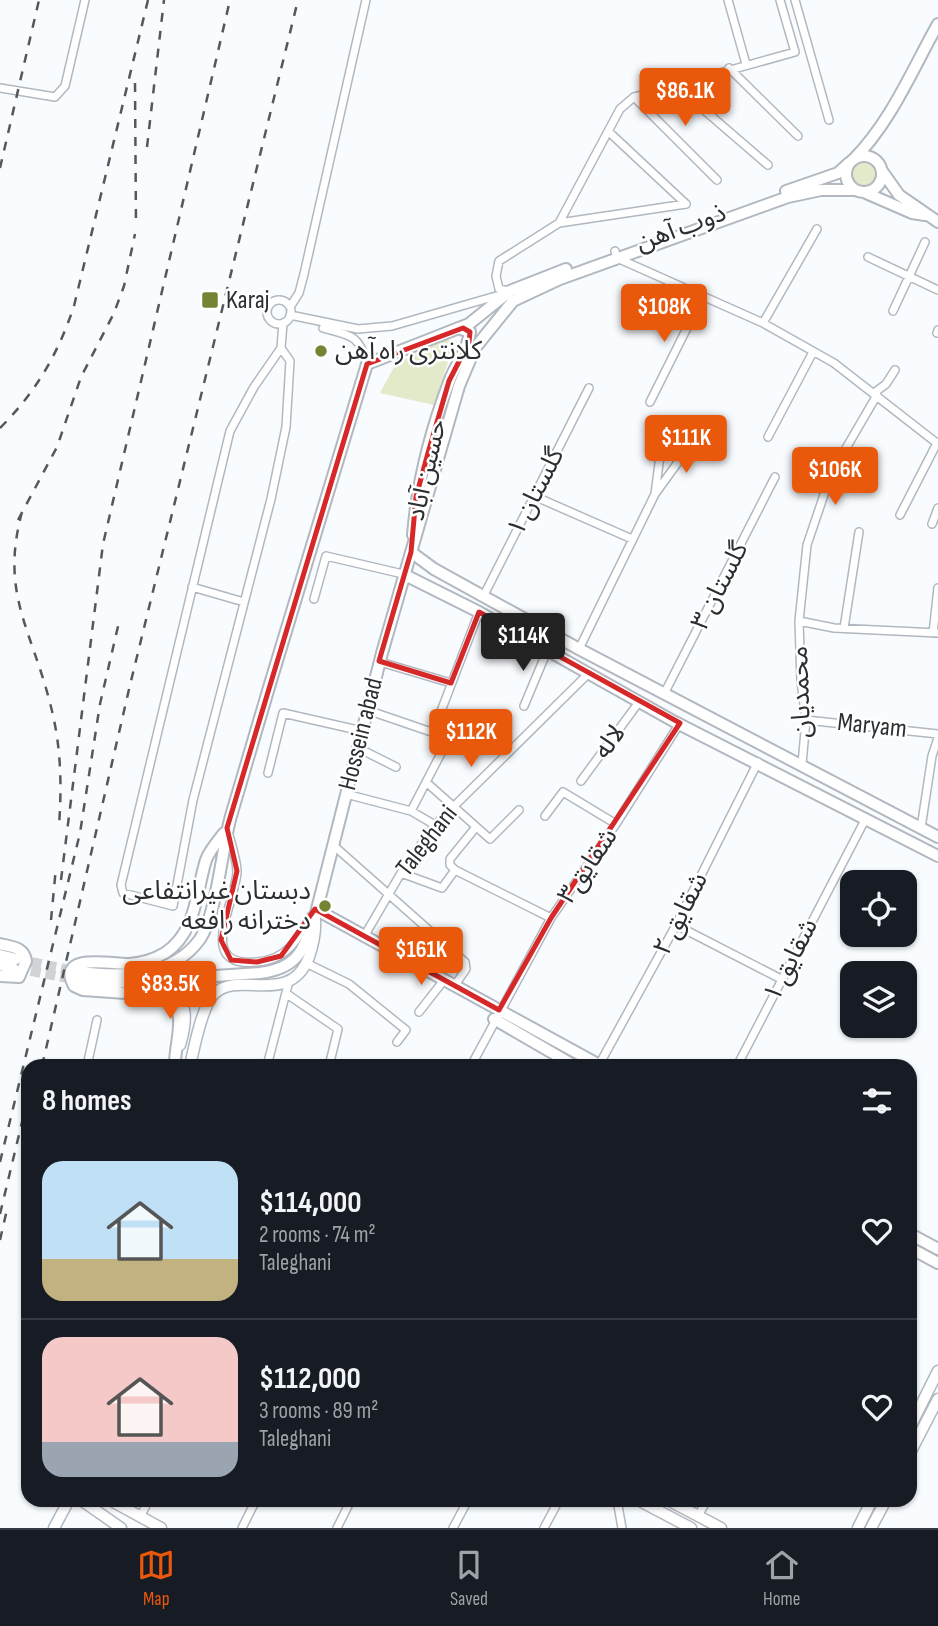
<!DOCTYPE html>
<html lang="en">
<head>
<meta charset="utf-8">
<style>
  :root { --surface:#171b24; --page:#20242c; --text:#f1f3f6; --muted:#9ea1a6; --line:#363941; --accent:#ea580c }
  body { margin:0; font-family:"Sofia Sans Condensed","Noto Sans Arabic",sans-serif; background:var(--page); color:var(--text); height:100vh; display:flex; flex-direction:column; font-size:26px; white-space:nowrap }
  * { box-sizing:border-box; margin:0 }
  p { font-size:23px; color:var(--muted) }
  .icon { flex:none; width:38px; height:38px; fill:none; stroke:currentColor; stroke-width:2; stroke-linecap:round; stroke-linejoin:round }
  .map { position:relative; flex:1; overflow:hidden }
  .sheet { position:absolute; left:21px; top:1059px; width:896px; height:448px; display:flex; flex-direction:column; background:var(--surface); border-radius:21px; box-shadow:0 2px 5px #0004 }
  .sheet>* { flex:none }
  .controls { position:absolute; left:840px; top:870px; display:grid; gap:14px }
  .controls a { display:grid; place-items:center; width:77px; height:77px; border-radius:14px; background:var(--surface); box-shadow:0 2px 5px #0004; font-size:35px }
  .price { position:absolute; translate:-50% -60px; padding:0 16px; border-radius:7px; background:var(--accent); color:#fff; font-size:23px; line-height:46px; filter:drop-shadow(0 2px 4px #0008) }
  .price::after { content:''; position:absolute; left:50%; top:42px; width:21px; height:16px; margin-left:-10px; background:inherit; clip-path:polygon(0 0,100% 0,50% 100%) }
  .price.active { background:#222; color:#fff }
  ul { padding:0; list-style:none }
  li { display:flex; align-items:center; gap:21px; height:175px; padding:0 21px }
  li+li { border-top:2px solid var(--line) }
  li span { display:grid; place-items:center; flex:none; width:196px; height:140px; border-radius:21px; color:#555 }
  li>.icon { margin-inline-start:auto }
  span .icon { width:84px; height:84px; fill:#fffc; stroke-width:1 }
  li b { font-size:30px }
  h2 { display:flex; justify-content:space-between; align-items:center; height:84px; padding:0 21px; font-size:30px }
  .dock { display:flex; justify-content:space-around; align-items:center; height:98px; border-top:2px solid var(--line); background:var(--surface); font-size:19px; color:var(--muted) }
  .dock a { display:grid; justify-items:center; gap:4px }
  .dock .active { color:var(--accent) }
  .map>svg:first-child { display:block }
  .green { fill:#e2eaca }
  .lines { fill:none; stroke-linecap:round; stroke-linejoin:round }
  .secondary-tunnel { stroke:#d0d3d6; stroke-width:10; stroke-dasharray:10 5; stroke-linecap:butt }
  .minor-casing { stroke:#b1b8c0; stroke-width:10 }
  .tertiary-casing { stroke:#b1b8c0; stroke-width:13 }
  .secondary-casing { stroke:#b1b8c0; stroke-width:14 }
  .minor { stroke:#fff; stroke-width:7 }
  .tertiary { stroke:#fff; stroke-width:10 }
  .secondary { stroke:#fff; stroke-width:10 }
  .rail { stroke:#55585b; stroke-width:2.5; stroke-dasharray:9 9; stroke-linecap:butt }
  .marked { fill:none; stroke:#d62828; stroke-width:5; stroke-linejoin:round }
  .poi-dot { fill:#738433; stroke:#fff; stroke-width:2.5 }
  .labels { text-anchor:middle; dominant-baseline:central; stroke-width:5; stroke-linejoin:round; paint-order:stroke }
  .street-label { font-size:26px; fill:#2c2f32; stroke:#fff }
  .poi-label { font-size:26px; fill:#2c2f32; stroke:#fff; text-anchor:start }
</style>
</head>
<body>
<div class="map">
<svg width="938" height="1528" viewBox="0 0 938 1528">
  <rect width="100%" height="100%" fill="#f9fcff"/>
  <path class="green" d="M848 174a16 16 0 1 1 32 0a16 16 0 1 1-32 0Z
    M441,338l17,4 -7,11 -17,52 -54,-12 15,-28z"/>
  <g class="lines">
    <path class="secondary-tunnel" d="M17,959l62,13
      M16,968l62,12"/>
    <defs>
      <path id="minor" d="M728,0l18,64
        M795,0l34,120
        M729,68l69,68
        M674,84l94,81
        M0,88l55,9 10,-11 20,-86
        M634,97l83,83
        M609,132l77,72
        M559,223l127,-19
        M615,251l2,7 146,65 71,40 104,81
        M868,257l70,33
        M510,291l-11,-2 -3,-13 3,-15 60,-38 61,-114 14,-12 161,-45 -15,-52
        M267 312a12 12 0 1 1 24 0a12 12 0 1 1-24 0Z
        M290,307l9,-14 5,-19 62,-274
        M893,311l32,-69
        M290,315l68,14 34,-3 111,-32
        M763,323l54,-94
        M323,328c28,8 36,6 44,36
        M937,333l1,-3
        M281,348l-27,39 -24,44 -109,454 2,8 50,13 20,-106 78,-301 15,-72 4,-66 -9,-13 2,-25
        M874,393l12,-9 9,-14
        M650,402l52,-104
        M768,437l45,-85
        M534,496l98,43
        M900,515l37,-72
        M932,524l6,-16
        M192,587l52,15
        M483,597l106,-209
        M314,599l12,-43 77,18
        M799,621l35,7 104,5
        M844,628l15,-96
        M933,633l5,-45
        M579,649l76,-155 34,-47 -1,-5 -21,-11 -4,2 -8,61
        M380,662l71,21
        M664,694l111,-217
        M524,706l23,-55
        M367,710l82,28 -38,73
        M806,720l132,14
        M433,732l46,-120
        M358,748l38,19
        M802,764l4,-44 -5,-39 -2,-60 8,-76 24,-71 46,-79
        M268,773l15,-60 79,18
        M581,781l58,-79
        M426,782l64,57 29,-29
        M346,794l65,17 24,14
        M545,816l18,-24 53,32
        M921,828l11,-72 6,-18
        M229,835c3,11 8,26 8,37 -2,33 -42,96 20,90 30,-2 41,-23 54,-46
        M333,845l132,117 1,7 -11,16
        M455,870l96,48
        M401,873l41,15 13,-18 -5,-5v-6l26,-32
        M676,925l105,54
        M365,935l36,-62 34,-48 154,-152
        M306,963l43,21 57,46 -9,12
        M287,994l51,35 -9,37
        M419,1012l25,-32
        M599,1065l77,-140 82,-163
        M87,1066l10,-46
        M267,1066l22,-85
        M471,1066l80,-148 65,-94 64,-101
        M737,1066l129,-248
        M617,1500l5,28
        M698,1516l9,-16
        M140,1517l9,-17
        M242,1528l14,-28
        M337,1528l14,-28
        M453,1528l15,-28
        M544,1528l15,-28"/>
      <path id="tertiary" d="M152,980c33,16 39,29 28,65
        M190,1066c4,-18 12,-60 24,-72 25,-25 75,14 95,-37 4,-12 7,-24 6,-37
        M910,1427l28,-56
        M910,1453l28,-54
        M81,1500l40,28
        M110,1500l51,28
        M638,1500l53,28
        M668,1500l53,28
        M54,1528l15,-28
        M858,1528l14,-28
        M871,1528l15,-28"/>
      <path id="secondary" d="M846 174a18 18 0 1 1 36 0a18 18 0 1 1-36 0Z
        M853,160c38,-38 59,-90 85,-136
        M882,171l17,24 39,27
        M786,191l52,-18 11,-10
        M866,193l46,20 13,2
        M413,535c4,-51 18,-105 36,-153 6,-17 19,-32 21,-50l-12,-4
        M411,552l23,17 145,80 359,188
        M403,574l76,38 196,110 263,134
        M317,910l284,156
        M0,944c12,3 24,3 26,17l-7,16 -19,-1
        M0,955l16,4
        M0,965l13,3
        M79,972c42,5 93,6 121,-33 17,-25 22,-92 31,-123 44,-151 90,-301 136,-452l102,-40 41,-33 56,-22
        M78,980l33,3 149,-10c39,-5 43,-23 55,-56l67,-264 77,-267 16,-38 38,-47 47,-22 228,-82 33,-7h33
        M494,1019l81,47
        M175,1064c0,-24 13,-50 -7,-68l-85,-6 -9,-4c-19,-35 41,-21 55,-22 12,-1 26,-5 36,-11 32,-21 31,-62 41,-93 3,-9 12,-19 18,-27
        M910,1234l28,15
        M910,1248l28,15"/>
    </defs>
    <use href="#minor" class="minor-casing"/>
    <use href="#tertiary" class="tertiary-casing"/>
    <use href="#secondary" class="secondary-casing"/>
    <use href="#minor" class="minor"/>
    <use href="#tertiary" class="tertiary"/>
    <use href="#secondary" class="secondary"/>
    <path class="rail" d="M135,83l1,144
      M147,147l17,-147
      M0,168l39,-168
      M0,428c36,-36 58,-74 74,-122l74,-306
      M22,512c-22,81 9,116 28,191 11,41 12,80 9,123
      M18,520l39,-73 24,-70 33,-64 10,-27 11,-52
      M61,880l42,-336 127,-544
      M51,920l5,-53
      M42,1066l88,-381 168,-685
      M0,1162l80,-329 20,-129 19,-82
      M0,1214l28,-117
      M0,1240l8,-35"/>
  </g>
  <path class="marked" d="M463,328l7,4 -1,10 -20,39 -21,72 -12,44 -5,55 -32,109 72,22 28,-71 201,111 -129,195 -52,92 -184,-101 -34,47 -24,6 -26,-2 -10,-20 16,-69 -10,-43 140,-464z"/>
  <g class="poi-dot">
    <rect x="201" y="291" width="18" height="18" rx="3.5"/>
    <circle cx="321" cy="351" r="7"/>
    <circle cx="325" cy="906" r="7"/>
  </g>
  <g class="labels">
    <g class="street-label">
      <text transform="translate(681 228) rotate(-20)">ذوب آهن</text>
      <text transform="translate(427 470) rotate(-77)">حسین آباد</text>
      <text transform="translate(536 492) rotate(-63)">گلستان ۱</text>
      <text transform="translate(720 586) rotate(-63)">گلستان ۳</text>
      <text transform="translate(801 692) rotate(-92)">محمدیان</text>
      <text transform="translate(872 726) rotate(6)">Maryam</text>
      <text transform="translate(361 734) rotate(-76)">Hossein abad</text>
      <text transform="translate(610 742) rotate(-54)">لاله</text>
      <text transform="translate(427 841) rotate(-52)">Taleghani</text>
      <text transform="translate(588 866) rotate(-56)">شقایق۳</text>
      <text transform="translate(681 914) rotate(-63)">شقایق ۲</text>
      <text transform="translate(791 960) rotate(-63)">شقایق ۱</text>
    </g>
    <g class="poi-label">
      <text x="226" y="300">Karaj</text>
      <text x="335" y="351">کلانتری راه آهن</text>
      <text x="311" y="891" text-anchor="end">دبستان غیرانتفاعی<tspan x="311" dy="30">دخترانه رافعه</tspan></text>
    </g>
  </g>
</svg>
<div class="controls">
<a><svg class="icon" aria-label="locate" viewBox="0 0 24 24"><circle cx="12" cy="12" r="6"/><path d="M12 2v4M12 18v4M2 12h4M18 12h4"/></svg></a>
<a><svg class="icon" aria-label="layers" viewBox="0 0 24 24"><path d="M12 4l9 5-9 5-9-5zM3 14l9 5 9-5"/></svg></a>
</div>
<b class="price" style="left:685px;top:128px">$86.1K</b>
<b class="price" style="left:664px;top:344px">$108K</b>
<b class="price" style="left:686px;top:475px">$111K</b>
<b class="price" style="left:835px;top:507px">$106K</b>
<b class="price active" style="left:523px;top:673px">$114K</b>
<b class="price" style="left:471px;top:769px">$112K</b>
<b class="price" style="left:421px;top:987px">$161K</b>
<b class="price" style="left:170px;top:1021px">$83.5K</b>
<section class="sheet">
<h2>8 homes<svg class="icon" aria-label="filters" viewBox="0 0 24 24"><path d="M4 7h16M4 17h16"/><circle cx="9" cy="7" r="2"/><circle cx="15" cy="17" r="2"/></svg></h2>
<ul>
<li><span style="background:linear-gradient(#bfe0f5 70%,#c2b280 0)"><svg class="icon" aria-label="home" viewBox="0 0 24 24"><path d="M3 11l9-7 9 7M6 9v11h12V9"/></svg></span><div><b>$114,000</b><p>2 rooms · 74 m²</p><p>Taleghani</p></div><svg class="icon" aria-label="heart" viewBox="0 0 24 24"><path d="M12 20l-8-8c-3-5 5-10 8-4 3-6 11-1 8 4z"/></svg></li>
<li><span style="background:linear-gradient(#f6c9c9 75%,#9aa5b1 0)"><svg class="icon" aria-label="home" viewBox="0 0 24 24"><path d="M3 11l9-7 9 7M6 9v11h12V9"/></svg></span><div><b>$112,000</b><p>3 rooms · 89 m²</p><p>Taleghani</p></div><svg class="icon" aria-label="heart" viewBox="0 0 24 24"><path d="M12 20l-8-8c-3-5 5-10 8-4 3-6 11-1 8 4z"/></svg></li>
</ul>
</section>
</div>
<nav class="dock">
<a class="active"><svg class="icon" aria-label="map" viewBox="0 0 24 24"><path d="M3 6l6-2 6 2 6-2v14l-6 2-6-2-6 2zM9 4v14M15 6v14"/></svg>Map</a>
<a><svg class="icon" aria-label="saved" viewBox="0 0 24 24"><path d="M7 4h10v16l-5-4-5 4z"/></svg>Saved</a>
<a><svg class="icon" aria-label="home" viewBox="0 0 24 24"><path d="M3 11l9-7 9 7M6 9v11h12V9"/></svg>Home</a>
</nav>
</body>
</html>
